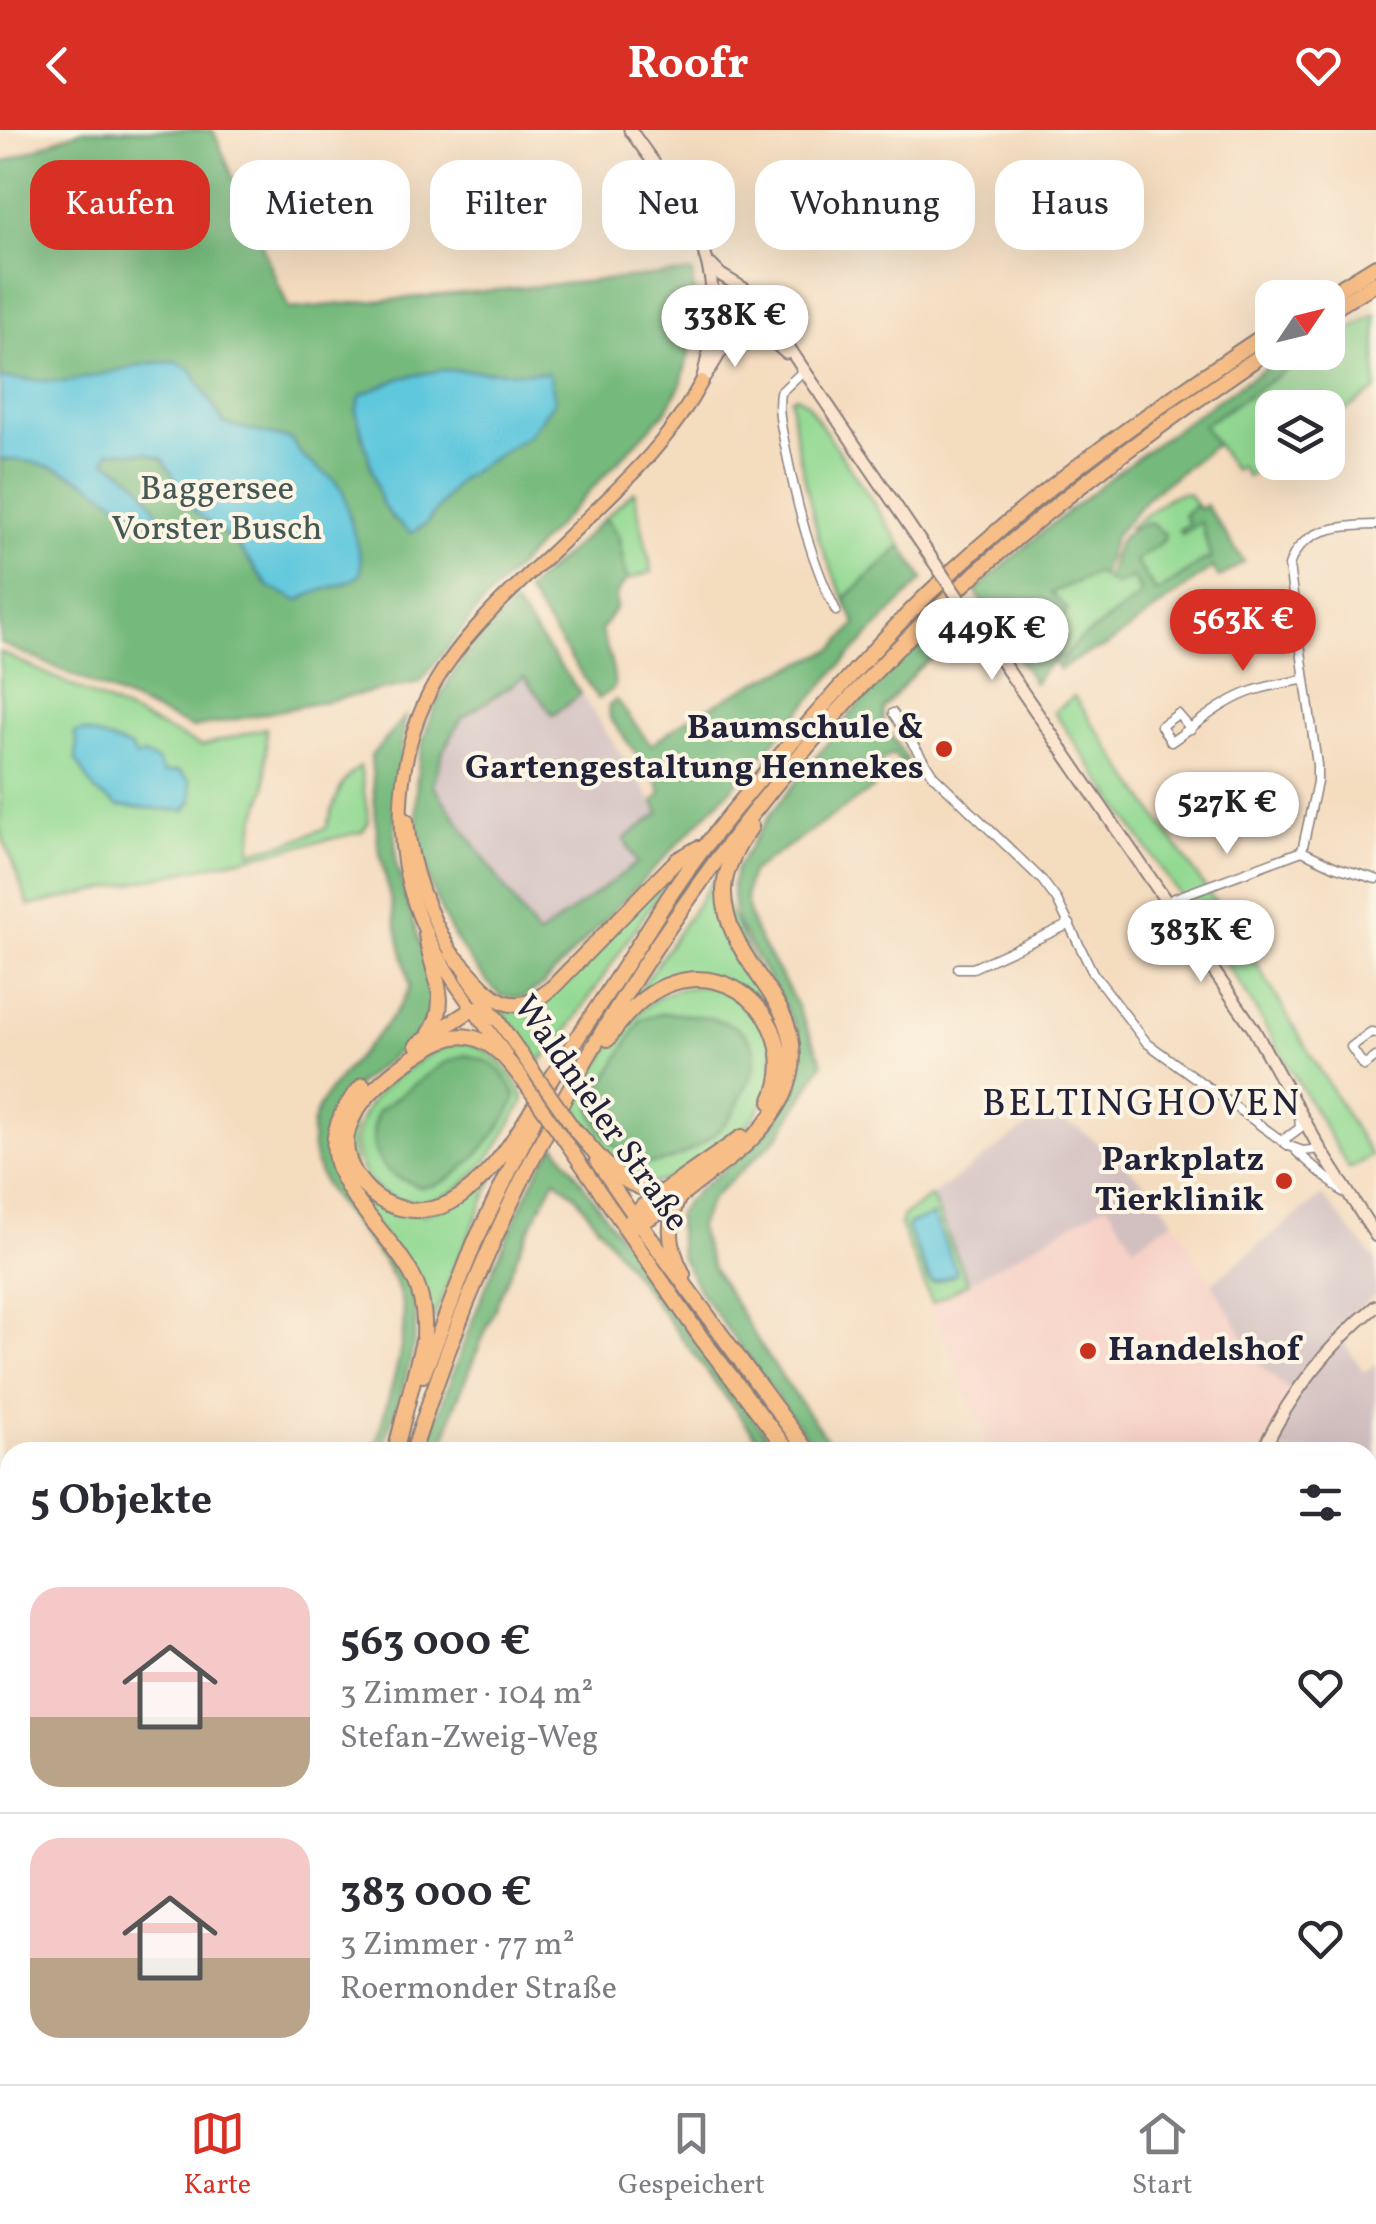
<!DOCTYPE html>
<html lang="de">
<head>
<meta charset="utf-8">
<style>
  :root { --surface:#fff; --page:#f2f2f3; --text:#2b2b33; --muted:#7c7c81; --line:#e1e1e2; --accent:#d93025 }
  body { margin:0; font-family:Vollkorn,serif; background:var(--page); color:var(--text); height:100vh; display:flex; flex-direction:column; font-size:38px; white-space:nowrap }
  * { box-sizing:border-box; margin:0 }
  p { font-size:32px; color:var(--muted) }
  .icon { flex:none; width:55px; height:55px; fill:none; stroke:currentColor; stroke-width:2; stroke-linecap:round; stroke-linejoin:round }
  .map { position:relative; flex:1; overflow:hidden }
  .details { position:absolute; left:0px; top:1312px; width:1378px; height:642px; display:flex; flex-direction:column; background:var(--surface); border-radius:30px 30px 0 0; box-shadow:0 10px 40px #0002 }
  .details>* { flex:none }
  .banner { position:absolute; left:30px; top:30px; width:1318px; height:90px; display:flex; gap:20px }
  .needle { width:65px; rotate:55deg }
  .buttons { position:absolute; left:1255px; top:150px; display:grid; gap:20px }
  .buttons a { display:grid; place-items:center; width:90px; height:90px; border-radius:20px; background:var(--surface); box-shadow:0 10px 40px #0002; font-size:50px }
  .price { position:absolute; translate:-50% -85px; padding:0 22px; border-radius:35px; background:#fff; color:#222; font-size:32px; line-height:65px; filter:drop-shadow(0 2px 5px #0008) }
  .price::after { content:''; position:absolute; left:50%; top:60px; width:30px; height:22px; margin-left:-15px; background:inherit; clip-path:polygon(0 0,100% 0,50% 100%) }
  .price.active { background:var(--accent); color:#fff }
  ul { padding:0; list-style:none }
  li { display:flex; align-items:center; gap:30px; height:250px; padding:0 30px }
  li+li { border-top:2px solid var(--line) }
  li span { display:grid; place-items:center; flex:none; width:280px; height:200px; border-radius:30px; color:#555 }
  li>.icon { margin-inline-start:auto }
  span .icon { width:120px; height:120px; fill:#fffc; stroke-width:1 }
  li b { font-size:42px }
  h2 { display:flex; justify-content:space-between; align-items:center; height:120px; padding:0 30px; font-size:42px }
  .tag { padding:0 35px; border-radius:30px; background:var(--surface); box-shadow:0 10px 40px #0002; font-size:35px; line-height:90px }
  .tag.active { background:var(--accent); color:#fff }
  header { display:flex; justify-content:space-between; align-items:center; height:130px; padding:0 30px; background:var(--accent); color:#fff; font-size:45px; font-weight:700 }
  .tab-bar { display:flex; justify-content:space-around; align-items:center; height:140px; border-top:2px solid var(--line); background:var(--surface); font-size:28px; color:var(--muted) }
  .tab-bar a { display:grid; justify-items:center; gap:5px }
  .tab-bar .active { color:var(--accent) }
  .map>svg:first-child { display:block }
  .built { fill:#f7d1c7 }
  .industrial { fill:#d2bfc0 }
  .green { fill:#92d992; stroke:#5a7e66; stroke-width:2.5; fill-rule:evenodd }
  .forest { fill:#75b97c; stroke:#4c6e5c; stroke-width:2.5; fill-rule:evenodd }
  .water { fill:#60c8dd; stroke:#41758c; stroke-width:2.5 }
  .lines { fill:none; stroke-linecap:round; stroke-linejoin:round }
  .street-casing { stroke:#8b7f7d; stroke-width:11 }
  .secondary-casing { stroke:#8b7f7d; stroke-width:15 }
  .primary-casing { stroke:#8b7f7d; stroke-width:16 }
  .highway-casing { stroke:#8b7f7d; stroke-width:18 }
  .street { stroke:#fff; stroke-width:8 }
  .secondary { stroke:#fce5cf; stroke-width:11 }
  .primary { stroke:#f7be88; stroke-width:12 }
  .highway { stroke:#f7be88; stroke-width:14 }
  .secondary-bridge-casing { stroke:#8b7f7d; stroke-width:15; stroke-linecap:butt }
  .primary-bridge-casing { stroke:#8b7f7d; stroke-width:16; stroke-linecap:butt }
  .secondary-bridge { stroke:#fce5cf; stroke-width:11 }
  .primary-bridge { stroke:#f7be88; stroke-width:12 }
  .poi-dot { fill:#c8321e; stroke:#fcf5e5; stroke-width:4 }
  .labels { text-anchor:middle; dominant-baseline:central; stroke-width:8; stroke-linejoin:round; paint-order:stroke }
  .park-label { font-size:35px; fill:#445955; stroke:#fcf5e5 }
  .poi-label { font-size:35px; font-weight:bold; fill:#22223b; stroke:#fcf5e5; text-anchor:end }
  .street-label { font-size:35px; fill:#22223b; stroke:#fcf5e5 }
  .neighbourhood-label { font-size:38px; letter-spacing:2.5px; fill:#22223b; stroke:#fcf5e5 }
</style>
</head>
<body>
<header><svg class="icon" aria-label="back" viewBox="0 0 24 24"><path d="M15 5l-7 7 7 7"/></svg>Roofr<svg class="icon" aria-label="heart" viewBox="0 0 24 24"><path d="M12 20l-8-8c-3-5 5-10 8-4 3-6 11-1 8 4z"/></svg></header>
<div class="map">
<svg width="1376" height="1954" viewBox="0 0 1376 1954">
  <rect width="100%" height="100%" fill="#fcf5e5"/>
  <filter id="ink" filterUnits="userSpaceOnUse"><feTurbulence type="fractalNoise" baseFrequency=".01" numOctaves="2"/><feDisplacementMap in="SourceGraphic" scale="20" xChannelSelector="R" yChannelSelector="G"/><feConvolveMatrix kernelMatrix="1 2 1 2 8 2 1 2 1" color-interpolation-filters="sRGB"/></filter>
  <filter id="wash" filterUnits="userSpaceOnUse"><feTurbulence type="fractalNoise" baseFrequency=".0048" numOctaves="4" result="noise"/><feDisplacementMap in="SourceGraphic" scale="40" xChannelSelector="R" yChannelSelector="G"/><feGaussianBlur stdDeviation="2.25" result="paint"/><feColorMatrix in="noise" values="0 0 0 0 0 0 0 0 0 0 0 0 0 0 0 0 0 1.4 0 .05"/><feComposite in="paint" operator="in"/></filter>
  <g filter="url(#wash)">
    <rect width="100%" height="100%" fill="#f4dcbf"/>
    <path class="built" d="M1107,1073l27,43 40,-26 87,146 36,32 -37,54h-268l-61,-146z"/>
    <path class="industrial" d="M524,546l29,39 28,-21 79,119 -22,49 -100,74 -105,-151 11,-36 18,-31z
      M1054,990l23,7 49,39 22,20 26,34 -40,26 -27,-42 -139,79 -37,-87 97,-70z
      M1322,1065l54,66v33l-41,36 29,42 12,-7v136l-8,6v-55h-101l30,-54 -36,-32 -49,-83z
      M492,1945h203l4,9h-221z"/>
    <path class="green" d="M1376,184v76l-48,32v-14h-56v51l-25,18 -7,-11 -6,4 -31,-45 110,-72 15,-1v-8z
      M796,266l10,6 96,144 -58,53 -25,-59 -23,-99 -5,-42z
      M634,361l18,81 -25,8 -9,-45 -13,-17z
      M1181,363l8,1 7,11 -12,10 5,8 -10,7 3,4 19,-13 12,45 -7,-7 -49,34 -22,-33 28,-19 -34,-13 40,-31z
      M1097,443l19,12 16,-8 7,10v10l-63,46 -19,24 -4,-3 7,-8 -9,-63z
      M0,522l201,94 65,-18v60l-11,32 -5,32 40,-10 36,-14c8,-22 13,-49 34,-61l9,55 -7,10 -333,74 -29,-75zM77,612l59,15 26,16 13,1 17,26 -7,11 -67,-5 -42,-46z
      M1074,566l178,260 119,200 -22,13 -105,-179 -190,-278z
      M726,731l-5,33 57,120 10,40 -15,50 11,-42 -27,-64c-63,-26 -73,-38 -129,9z
      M677,736l-118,177 -20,19 -41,-56 31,1z
      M713,855c14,7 29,12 40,24 34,37 23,90 -12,122 -12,10 -25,18 -38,27 -22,14 -42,31 -69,24l-33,-31 -25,-44c20,-39 49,-95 91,-114 15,-6 31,-7 46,-8z
      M462,913c31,4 52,29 62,57 -17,30 -34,65 -63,86 -78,55 -156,-45 -60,-113 20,-14 37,-27 61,-30z
      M352,979l1,69 71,37 76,-52 -71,165 -1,-22 -72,-109 -17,-51z
      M931,1066l37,87 -36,20 -32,-78 3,-9zM932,1086l24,54 -1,5 -23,8 -4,-4 -21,-51z
      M1368,1849l8,5v100h-29l-13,-9h34z"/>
    <path class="forest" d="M80,0h133l76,179 403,-37 5,50 -16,62 -15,27 -182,191 -64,80 -227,46 -193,-85v-184l34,1 46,17 30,18 20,17 31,8c-15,-31 -25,-43 -56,-59l5,-10 38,2 15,6 33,54 37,27 36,47c27,1 74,8 92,-14l-18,-81 -10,-13 -29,-21 -14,-19 -66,-15 -31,-52 -16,-10 -26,1 -84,19 -67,-4v-214zM362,265l167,40 -70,45 -33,44 -15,8 -18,-13 -12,-17 -25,-91z
      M1289,223h24l-110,72 13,19 -67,52 -35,41 -12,39 -5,-3 -46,20 17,17 -14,17 12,9c-8,28 -19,26 -32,47l-59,-92c97,-89 203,-167 314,-238z
      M1196,375l4,4 6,-4 38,57 -25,16 -6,-11 -108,80 -22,8 -24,15 -2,-3 19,-24 63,-46v-10l-7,-9 -16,7 -10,-5c12,-32 6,-48 44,-57l15,11 -2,7 -28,20 22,32 49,-34 5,1 -10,-38 -19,12 -3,-4 10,-7 -5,-8z
      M605,388l13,17 9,45c-8,9 -13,14 -10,26l-16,24c5,19 15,39 13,58l-16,11 -72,-108z
      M902,416l21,33 -84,88 -92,105 -206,214 -19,12 -21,-2c-75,-72 -109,-191 -66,-289 18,-40 46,-73 79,-103l67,90 -28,21 -29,-38 -62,41 -18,31 -11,36 105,151 99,-73 -13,-24 35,-26 -5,-12 7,-8 -3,-10 -48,-65 -1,-13 7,-5 35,45 38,-27 68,-36 77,-33 22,-25 -12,-25z
      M943,479l20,24 -46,37 -34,39v15l25,36 -6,4 -9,-11 -28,20 9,15 -122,83c-21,41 20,86 38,121 12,24 22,47 33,71l-44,73 -67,62 -14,29 14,40 58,93 66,92h-19l-117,-160 -19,-36 -5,-40c13,-21 31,-33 50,-48 49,-37 79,-72 72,-137l-62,-110 -4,-34 4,-18 35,-56 88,-109z
      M405,587l-10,95 1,51 38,128c3,62 -93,76 -105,141 -13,72 72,104 85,166 9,45 -18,106 -31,149l-7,-2c8,-35 32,-101 27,-135 -9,-71 -95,-101 -91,-180 1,-42 82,-98 98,-144l-32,-142 -7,-88z
      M664,883c48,2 116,11 81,75 -5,9 -8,20 -14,28 -16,23 -58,50 -86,47 -12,-1 -24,-10 -32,-19 -10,-10 -22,-26 -21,-40l49,-85z
      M465,925c28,4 40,17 51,42 -10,29 -60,93 -95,90 -5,0 -10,-4 -15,-6 -32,-12 -39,-39 -28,-70l64,-47z
      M556,1015l122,175 101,132h-12l-193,-258 -19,-15 -34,67 -67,161 -12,45h-17c27,-78 55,-157 90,-232 12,-25 22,-54 41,-75z"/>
    <path class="water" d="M177,232l16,10 31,52 66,15 14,19 29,21 10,13 18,69v12c-10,13 -42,14 -62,28l-30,-14 -36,-47 -37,-27 -33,-54 -15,-6 -38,-2 -5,10c33,18 40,25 56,59l-8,10c-53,-40 -83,-69 -153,-71v-81l67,4 84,-19z
      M443,240l106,3 6,27 -26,35 -70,45 -33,44 -15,9 -18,-14 -12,-17 -25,-91 5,-16 40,-17z
      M84,601l47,17 5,9 7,-2 14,6 6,12 16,-2 11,10 2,19 -7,11 -67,-5 -23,-15 -19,-31 1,-18 -3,-9z
      M933,1086l23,54v4l-24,9 -25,-55 3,-5z"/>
  </g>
  <g filter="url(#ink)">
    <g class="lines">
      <defs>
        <path id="street" d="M804,240l-24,23c-3,20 3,41 7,62 11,55 24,105 49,156
          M893,583l40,62 109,105 15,20 36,73 54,70 142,103 14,5 17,-2
          M1191,599l-13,-15 -17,12 10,16c25,-17 48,-38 76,-49 17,-7 37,-10 55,-13
          M1302,721l15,-69v-17l-28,-199c12,-39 52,-40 87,-41
          M1302,721l34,16 40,12
          M1167,771l135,-50
          M958,838h15l97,-44
          M1376,903l-5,-1 -20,15 13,19 12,-9
          M1282,1011l18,-13 -1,-13
          M1297,1022l46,40
          M1076,1945v9"/>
        <path id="secondary" d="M630,0c65,90 103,135 72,251
          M711,135l10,10 35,21 22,35
          M714,189l42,3 27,17 136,201
          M713,199c30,1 51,2 73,24
          M704,247c15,-17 16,-35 39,-44
          M974,491l279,407 67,121 56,87
          M1262,1322c27,-56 65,-106 114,-146
          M463,1954l13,-9"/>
        <path id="primary" d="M407,690c4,51 22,96 49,140
          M467,846l67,96
          M506,925c-28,-41 -62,-81 -82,-127 -37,-81 -30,-187 21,-261 34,-50 82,-90 125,-132 51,-50 98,-90 132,-154
          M567,1014l58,84
          M596,1031l43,62"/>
        <path id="highway" d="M1324,168l52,-32
          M1328,182l48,-29
          M426,803c3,36 27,65 4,100
          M452,824c32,32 53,75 101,33l124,-127 21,-12
          M608,909c14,-21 34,-43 57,-53 73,-31 139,48 106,116
          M417,915l57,-37 23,11
          M524,952c-13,-19 -31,-41 -54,-45 -22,-4 -42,11 -59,22 -39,27 -91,72 -50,123 25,32 68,37 100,14 43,-30 69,-85 97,-128 31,-49 65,-98 96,-148 40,-65 88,-121 138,-178 44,-50 88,-101 136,-148 103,-100 225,-185 344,-264
          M363,955c-75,79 17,128 50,192 10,19 12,39 11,60l-29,115
          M575,1000c31,33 41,56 88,63
          M678,1069c-12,25 -8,51 5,75
          M640,1094l168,228
          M625,1098c33,-9 61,-38 89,-58 58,-41 107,-99 60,-171 -21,-33 -51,-67 -50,-109 1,-23 14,-45 27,-63
          M625,1098l18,-22 99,-69
          M625,1098l77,111 87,113
          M423,1245l51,-131 60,-124
          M413,1322c100,-316 282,-608 520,-839 104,-100 221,-185 339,-265
          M1368,1798l8,5
          M1368,1811l8,5
          M253,1954l2,-9
          M269,1954l1,-9"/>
      </defs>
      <use href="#street" class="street-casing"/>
      <use href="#secondary" class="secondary-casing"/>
      <use href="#primary" class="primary-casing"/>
      <use href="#highway" class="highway-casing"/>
      <use href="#street" class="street"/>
      <use href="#secondary" class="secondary"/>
      <use href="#primary" class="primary"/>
      <use href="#highway" class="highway"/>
      <defs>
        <path id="secondary-bridge" d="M919,410l55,81"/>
        <path id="primary-bridge" d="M534,942l41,58
          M524,952l43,62"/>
      </defs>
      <use href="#secondary-bridge" class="secondary-bridge-casing"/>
      <use href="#primary-bridge" class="primary-bridge-casing"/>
      <use href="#secondary-bridge" class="secondary-bridge"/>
      <use href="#primary-bridge" class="primary-bridge"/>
    </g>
  </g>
  <g class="poi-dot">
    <circle cx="944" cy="619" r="10"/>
    <circle cx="1284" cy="1051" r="10"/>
    <circle cx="1088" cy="1221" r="10"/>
  </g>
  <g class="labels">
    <g class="park-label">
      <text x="217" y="360">Baggersee<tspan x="217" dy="40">Vorster Busch</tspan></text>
    </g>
    <g class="poi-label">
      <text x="924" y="599">Baumschule &amp;<tspan x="924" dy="40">Gartengestaltung Hennekes</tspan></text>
      <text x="1264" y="1031">Parkplatz<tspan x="1264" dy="40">Tierklinik</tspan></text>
      <text x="1108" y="1221" text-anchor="start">Handelshof</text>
    </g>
    <g class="street-label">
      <text transform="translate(600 984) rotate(55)">Waldnieler Straße</text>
    </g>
    <g class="neighbourhood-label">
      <text x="1142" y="975">BELTINGHOVEN</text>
    </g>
  </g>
</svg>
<div class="buttons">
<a><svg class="needle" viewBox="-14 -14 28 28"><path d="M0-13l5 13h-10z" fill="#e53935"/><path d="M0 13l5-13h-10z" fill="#7c7c81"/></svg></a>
<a><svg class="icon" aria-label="layers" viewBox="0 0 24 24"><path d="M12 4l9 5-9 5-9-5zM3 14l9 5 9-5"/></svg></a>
</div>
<b class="price" style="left:735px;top:240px">338K €</b>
<b class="price active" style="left:1243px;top:544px">563K €</b>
<b class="price" style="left:992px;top:553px">449K €</b>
<b class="price" style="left:1227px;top:727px">527K €</b>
<b class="price" style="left:1201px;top:855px">383K €</b>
<div class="banner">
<a class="tag active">Kaufen</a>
<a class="tag">Mieten</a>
<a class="tag">Filter</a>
<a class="tag">Neu</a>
<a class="tag">Wohnung</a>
<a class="tag">Haus</a>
</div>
<section class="details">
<h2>5 Objekte<svg class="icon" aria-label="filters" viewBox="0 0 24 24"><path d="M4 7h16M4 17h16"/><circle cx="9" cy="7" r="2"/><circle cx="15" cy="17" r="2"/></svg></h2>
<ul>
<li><span style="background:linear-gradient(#f6c9c9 65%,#b9a48a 0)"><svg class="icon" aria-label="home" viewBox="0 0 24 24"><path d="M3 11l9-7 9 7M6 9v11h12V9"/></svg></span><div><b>563 000 €</b><p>3 Zimmer · 104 m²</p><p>Stefan-Zweig-Weg</p></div><svg class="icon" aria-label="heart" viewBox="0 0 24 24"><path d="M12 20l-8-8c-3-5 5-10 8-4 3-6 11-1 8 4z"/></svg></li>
<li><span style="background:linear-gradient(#f6c9c9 60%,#b9a48a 0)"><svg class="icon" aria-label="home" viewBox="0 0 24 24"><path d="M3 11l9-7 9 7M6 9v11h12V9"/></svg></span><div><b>383 000 €</b><p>3 Zimmer · 77 m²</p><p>Roermonder Straße</p></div><svg class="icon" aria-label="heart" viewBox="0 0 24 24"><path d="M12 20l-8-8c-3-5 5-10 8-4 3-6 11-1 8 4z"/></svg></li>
</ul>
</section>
</div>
<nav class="tab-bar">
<a class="active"><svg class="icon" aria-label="map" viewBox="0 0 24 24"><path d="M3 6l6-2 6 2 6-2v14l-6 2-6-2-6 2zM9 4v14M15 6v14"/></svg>Karte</a>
<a><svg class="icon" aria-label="saved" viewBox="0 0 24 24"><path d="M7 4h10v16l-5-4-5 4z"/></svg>Gespeichert</a>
<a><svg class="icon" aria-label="home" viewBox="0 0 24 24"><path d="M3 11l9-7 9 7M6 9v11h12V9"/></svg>Start</a>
</nav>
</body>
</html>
